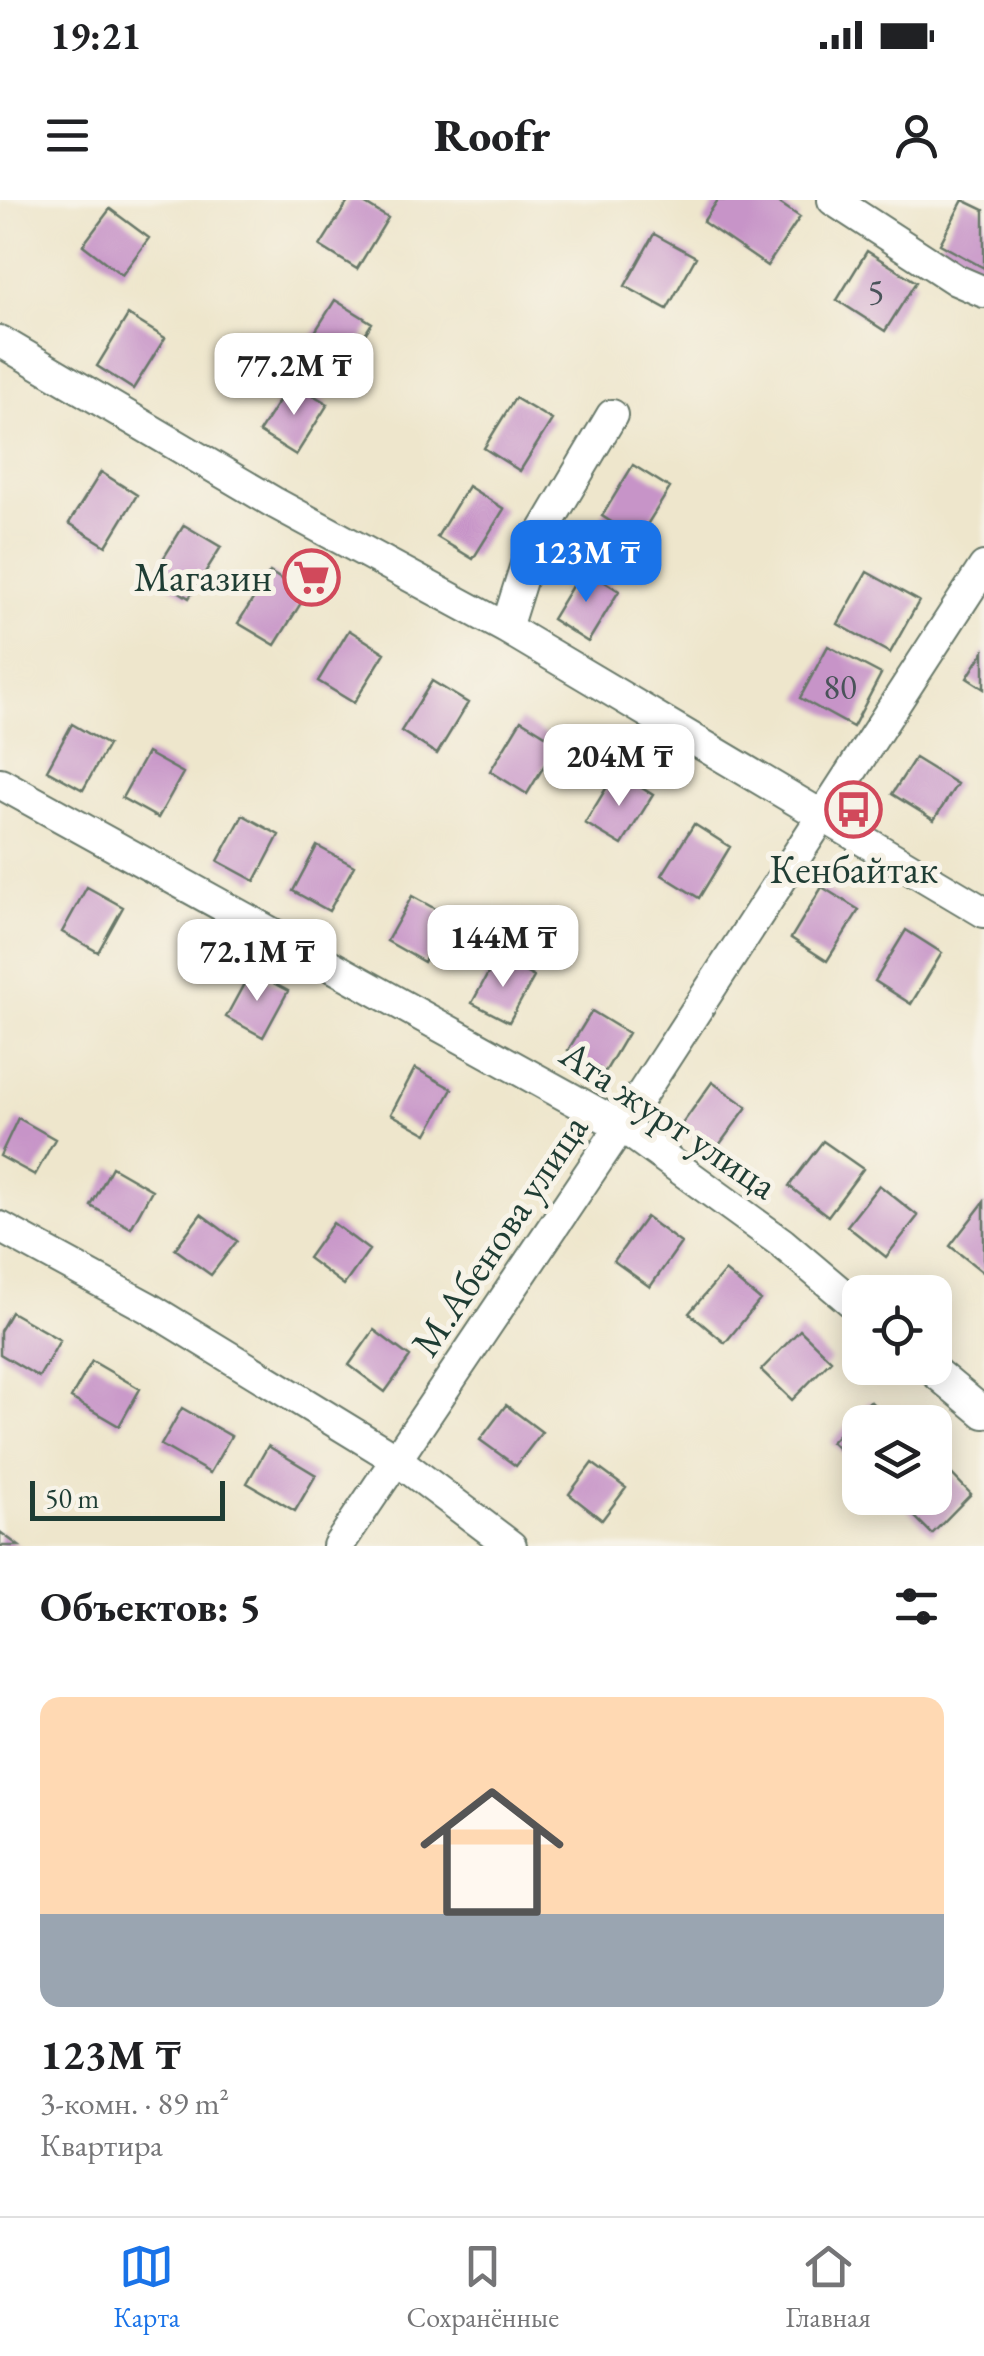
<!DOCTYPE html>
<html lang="ru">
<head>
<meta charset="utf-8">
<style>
  :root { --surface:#fff; --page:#f2f2f2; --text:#202124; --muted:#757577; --line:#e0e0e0; --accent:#1a73e8 }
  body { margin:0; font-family:"EB Garamond",serif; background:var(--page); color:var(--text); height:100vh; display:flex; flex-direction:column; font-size:38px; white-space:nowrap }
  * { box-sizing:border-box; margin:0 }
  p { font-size:32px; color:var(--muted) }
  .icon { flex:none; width:55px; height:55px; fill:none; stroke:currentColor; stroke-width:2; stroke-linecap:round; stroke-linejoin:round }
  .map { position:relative; height:1346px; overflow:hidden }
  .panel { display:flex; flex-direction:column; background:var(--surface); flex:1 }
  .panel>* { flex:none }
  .tools { position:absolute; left:842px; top:1075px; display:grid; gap:20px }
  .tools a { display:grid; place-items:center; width:110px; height:110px; border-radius:20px; background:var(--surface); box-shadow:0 5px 25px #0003; font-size:50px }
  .scale { position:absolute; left:30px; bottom:25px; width:195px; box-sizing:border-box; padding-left:10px; border:5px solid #1f3d34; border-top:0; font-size:28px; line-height:35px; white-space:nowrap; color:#1f3d34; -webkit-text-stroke:8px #f7f3e8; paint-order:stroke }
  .price { position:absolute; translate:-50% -85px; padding:0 22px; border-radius:20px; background:#fff; color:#222; font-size:32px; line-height:65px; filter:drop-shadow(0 2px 5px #0008) }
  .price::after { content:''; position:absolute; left:50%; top:60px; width:30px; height:22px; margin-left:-15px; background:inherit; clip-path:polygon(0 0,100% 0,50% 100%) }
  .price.current { background:var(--accent); color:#fff }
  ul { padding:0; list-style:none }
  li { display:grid; align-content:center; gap:20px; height:530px; padding:0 40px }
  li span { display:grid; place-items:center; height:310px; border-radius:20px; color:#555 }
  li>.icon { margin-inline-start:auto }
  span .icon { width:180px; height:180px; fill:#fffc; stroke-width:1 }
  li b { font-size:42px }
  h2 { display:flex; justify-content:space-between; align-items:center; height:120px; padding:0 40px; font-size:42px }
  .status { display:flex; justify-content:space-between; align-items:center; height:70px; padding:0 50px; background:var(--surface); direction:ltr }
  .status svg { height:28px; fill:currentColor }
  header { display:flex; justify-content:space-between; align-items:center; height:130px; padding:0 40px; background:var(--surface); font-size:45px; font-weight:800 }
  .tabs { display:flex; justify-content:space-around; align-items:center; height:140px; border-top:2px solid var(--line); background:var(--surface); font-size:28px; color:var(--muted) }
  .tabs a { display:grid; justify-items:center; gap:5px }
  .tabs .current { color:var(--accent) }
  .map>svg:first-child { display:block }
  .building { fill:#c794c8 }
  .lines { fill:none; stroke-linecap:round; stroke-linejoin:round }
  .minor-casing { stroke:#677869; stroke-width:34 }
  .minor { stroke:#fff; stroke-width:30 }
  .labels { text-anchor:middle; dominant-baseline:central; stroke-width:10; stroke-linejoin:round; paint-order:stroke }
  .number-label { font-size:35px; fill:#495359 }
  .poi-label { font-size:40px; fill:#1f3d34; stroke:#f7f3e8; text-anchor:end }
  .street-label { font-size:40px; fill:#1f3d34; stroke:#f7f3e8 }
</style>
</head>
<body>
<div class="status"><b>19:21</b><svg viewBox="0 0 49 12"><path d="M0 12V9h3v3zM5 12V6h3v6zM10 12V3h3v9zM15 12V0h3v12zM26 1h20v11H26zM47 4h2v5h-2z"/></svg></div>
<header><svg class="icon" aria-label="menu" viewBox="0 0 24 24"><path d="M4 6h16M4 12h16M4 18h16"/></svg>Roofr<svg class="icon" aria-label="person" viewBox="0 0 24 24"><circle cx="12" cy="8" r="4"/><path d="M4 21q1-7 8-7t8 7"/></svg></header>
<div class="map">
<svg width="984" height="1346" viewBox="0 0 984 1346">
  <rect width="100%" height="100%" fill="#f7f3e8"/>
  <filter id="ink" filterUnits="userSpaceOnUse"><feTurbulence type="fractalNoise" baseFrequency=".01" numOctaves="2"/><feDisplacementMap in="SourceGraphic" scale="20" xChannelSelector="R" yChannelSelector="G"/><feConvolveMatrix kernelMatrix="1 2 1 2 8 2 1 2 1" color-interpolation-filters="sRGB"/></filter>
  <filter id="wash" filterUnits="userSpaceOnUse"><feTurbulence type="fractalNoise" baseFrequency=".0048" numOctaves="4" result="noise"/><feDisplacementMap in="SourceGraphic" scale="40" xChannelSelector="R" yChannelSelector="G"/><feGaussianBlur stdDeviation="2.25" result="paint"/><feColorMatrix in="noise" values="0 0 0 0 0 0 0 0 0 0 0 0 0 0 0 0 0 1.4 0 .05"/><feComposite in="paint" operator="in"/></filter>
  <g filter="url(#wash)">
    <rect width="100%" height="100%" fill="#eee6cc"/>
    <g id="blocks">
      <path class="building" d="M349,0h10l29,18 -31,51 -37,-23z
        M718,0h57l25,17 -33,49 -64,-44z
        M963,0l21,10v58l-44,-24z
        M110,9l39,29 -27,37 -39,-30z
        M654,34l42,23 -29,52 -42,-23z
        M867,51l49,31 -31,49 -48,-31z
        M335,100l37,23 -32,51 -37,-23z
        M128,115l37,23 -32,51 -36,-23z
        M291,182l37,22 -32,51 -37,-23z
        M515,198l37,22 -32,51 -36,-23z
        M633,265l37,23 -32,51 -36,-23z
        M101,272l36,23 -31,51 -37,-23z
        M468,286l36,23 -31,50 -36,-22z
        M184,325l37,22 -32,51 -36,-23z
        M583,368l36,23 -31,51 -36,-23z
        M270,372l36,23 -31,50 -37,-22z
        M867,372l52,29 -29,52 -52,-29z
        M349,430l36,23 -31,50 -36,-22z
        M828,446l53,28 -28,53 -53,-29z
        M984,451v38l-17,-11z
        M432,481l36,22 -31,51 -36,-23z
        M521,520l37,23 -31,51 -37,-23z
        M72,524l36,21 -25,45 -36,-20z
        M147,553l36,20 -25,45 -36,-20z
        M915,558l42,26 -23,36 -42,-26z
        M616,572l37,23 -31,50 -37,-22z
        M243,615l36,20 -24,46 -37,-20z
        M694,624l36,23 -31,51 -37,-23z
        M317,646l37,20 -25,45 -36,-20z
        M87,687l36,20 -25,45 -36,-20z
        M822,687l37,23 -32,51 -36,-23z
        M412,696l36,20 -24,46 -37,-21z
        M906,730l36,23 -31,51 -36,-23z
        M497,757l37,20 -25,45 -37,-19z
        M251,771l37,20 -25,46 -37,-20z
        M592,811l36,22 -23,39 -37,-22z
        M415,868l37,21 -25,45 -36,-20z
        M712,882l35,25 -33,45 -34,-25z
        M18,918l37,21 -20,36 -35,-19z
        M823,941l40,28 -35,47 -39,-30z
        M112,967l40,23 -21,38 -40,-22z
        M879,985l39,31 -32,41 -39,-31z
        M984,1002v71l-34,-27z
        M201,1014l36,27 -26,34 -36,-26z
        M646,1017l35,26 -31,44 -36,-26z
        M333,1023l36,27 -25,35 -36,-27z
        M725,1071l35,29 -35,43 -36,-30z
        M11,1112l49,28 -21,37 -39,-23v-23z
        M374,1130l36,27 -25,35 -36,-27z
        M800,1130l31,30 -39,40 -31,-30z
        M92,1161l48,28 -21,37 -48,-28z
        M870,1201l21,21h-31v48l-29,-28z
        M506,1205l36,27 -26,34 -36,-26z
        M182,1208l49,28 -21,37 -49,-28z
        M268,1246l48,29 -21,36 -48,-28z
        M592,1263l34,25 -24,32 -33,-26z
        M941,1263l30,31 -39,40 -30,-30 6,-6h27v-29z
        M0,1332l19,14h-19z"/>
    </g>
  </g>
  <g filter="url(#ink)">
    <use href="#blocks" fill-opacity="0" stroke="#677869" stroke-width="2.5"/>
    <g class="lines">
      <defs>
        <path id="minor" d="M833,0l123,80 28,12
          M0,141l273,161 233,126 478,284
          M506,428l23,-73 83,-140
          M0,583l621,343 161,117 78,66
          M0,1027l149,81 247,151 115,87
          M930,1168l54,45
          M338,1346l283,-420 363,-559"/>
      </defs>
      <use href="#minor" class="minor-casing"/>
      <use href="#minor" class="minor"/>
    </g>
  </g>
  <defs>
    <symbol id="supermarket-ring" viewBox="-11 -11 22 22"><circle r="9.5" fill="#f7f3e8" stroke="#d1495b" stroke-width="1.5"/><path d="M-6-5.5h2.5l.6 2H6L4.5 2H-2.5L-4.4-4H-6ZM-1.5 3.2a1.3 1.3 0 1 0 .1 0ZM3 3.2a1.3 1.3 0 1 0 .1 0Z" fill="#d1495b"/></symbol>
    <symbol id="bus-ring" viewBox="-11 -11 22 22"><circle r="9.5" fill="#f7f3e8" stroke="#d1495b" stroke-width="1.5"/><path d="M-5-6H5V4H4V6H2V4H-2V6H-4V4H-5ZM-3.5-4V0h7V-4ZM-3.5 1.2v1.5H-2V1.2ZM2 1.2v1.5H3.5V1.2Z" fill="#d1495b"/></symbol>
  </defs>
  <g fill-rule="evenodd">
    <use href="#supermarket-ring" x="280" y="346" width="63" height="63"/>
    <use href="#bus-ring" x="822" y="578" width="63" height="63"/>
  </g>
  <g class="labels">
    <g class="number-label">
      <text x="876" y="91">5</text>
      <text x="840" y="486">80</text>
    </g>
    <g class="poi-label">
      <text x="272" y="377">Магазин</text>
      <text x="854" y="669" text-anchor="middle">Кенбайтак</text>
    </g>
    <g class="street-label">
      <text transform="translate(669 919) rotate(34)">Ата журт улица</text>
      <text transform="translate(499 1035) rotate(-56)">М.Абенова улица</text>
    </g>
  </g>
</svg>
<div class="tools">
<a><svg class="icon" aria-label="locate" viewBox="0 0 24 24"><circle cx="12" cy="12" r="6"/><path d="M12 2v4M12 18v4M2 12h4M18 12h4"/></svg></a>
<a><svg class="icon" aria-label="layers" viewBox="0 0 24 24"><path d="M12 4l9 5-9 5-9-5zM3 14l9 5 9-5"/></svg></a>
</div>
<div class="scale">50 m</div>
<b class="price" style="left:294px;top:218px">77.2M ₸</b>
<b class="price current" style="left:586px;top:405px">123M ₸</b>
<b class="price" style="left:619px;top:609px">204M ₸</b>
<b class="price" style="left:503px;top:790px">144M ₸</b>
<b class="price" style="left:257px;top:804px">72.1M ₸</b>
</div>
<section class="panel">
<h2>Объектов: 5<svg class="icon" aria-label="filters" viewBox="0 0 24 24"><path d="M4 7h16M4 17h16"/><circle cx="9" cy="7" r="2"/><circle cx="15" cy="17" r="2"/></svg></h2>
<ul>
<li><span style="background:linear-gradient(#ffd9b3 70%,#9aa5b1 0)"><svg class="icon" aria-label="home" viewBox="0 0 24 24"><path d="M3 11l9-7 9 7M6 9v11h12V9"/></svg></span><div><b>123M ₸</b><p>3-комн. · 89 m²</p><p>Квартира</p></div></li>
</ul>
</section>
<nav class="tabs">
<a class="current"><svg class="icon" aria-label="map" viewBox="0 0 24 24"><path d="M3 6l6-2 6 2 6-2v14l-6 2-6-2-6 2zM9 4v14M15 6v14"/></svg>Карта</a>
<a><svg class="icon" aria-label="saved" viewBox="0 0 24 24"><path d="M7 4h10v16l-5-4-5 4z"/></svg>Сохранённые</a>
<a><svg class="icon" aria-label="home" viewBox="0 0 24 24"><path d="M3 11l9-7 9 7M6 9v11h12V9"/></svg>Главная</a>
</nav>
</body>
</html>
